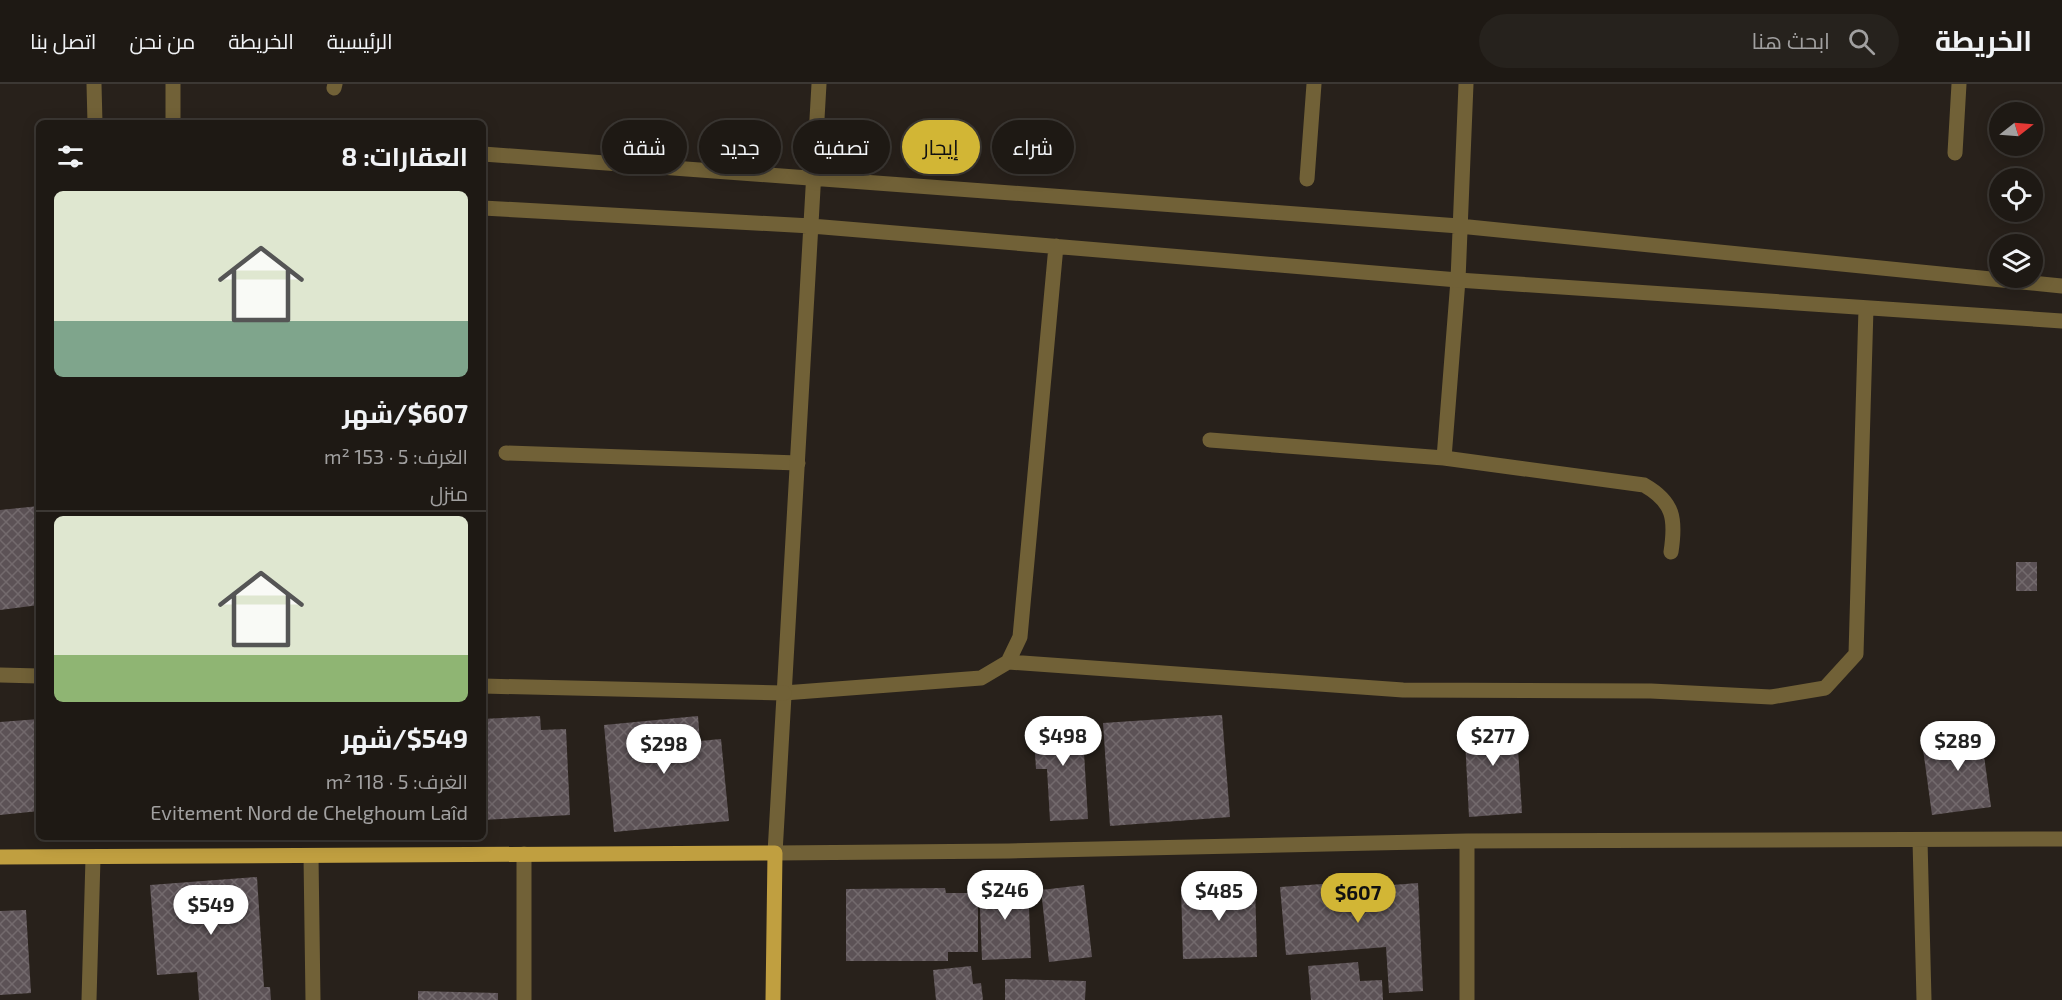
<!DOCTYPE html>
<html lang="ar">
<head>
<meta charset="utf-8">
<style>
  :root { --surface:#1e1914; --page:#26221d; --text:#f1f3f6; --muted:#a1a0a0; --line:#3c3834; --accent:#d2b635 }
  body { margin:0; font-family:"Exo 2",Cairo,sans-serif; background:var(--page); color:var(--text); direction:rtl; height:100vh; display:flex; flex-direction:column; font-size:22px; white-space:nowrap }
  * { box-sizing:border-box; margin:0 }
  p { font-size:20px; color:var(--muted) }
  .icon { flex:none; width:33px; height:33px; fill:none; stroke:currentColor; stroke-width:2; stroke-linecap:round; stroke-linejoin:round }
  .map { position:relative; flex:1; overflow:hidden; direction:ltr }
  .side { position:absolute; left:36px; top:36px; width:450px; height:720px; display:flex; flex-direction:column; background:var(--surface); border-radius:9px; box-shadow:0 3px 15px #0003,0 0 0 2px var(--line); direction:rtl }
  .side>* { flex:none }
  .top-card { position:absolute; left:504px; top:36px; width:570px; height:54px; direction:rtl; display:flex; gap:12px }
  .needle { width:39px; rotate:73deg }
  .controls { position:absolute; left:1989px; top:18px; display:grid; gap:12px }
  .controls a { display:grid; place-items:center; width:54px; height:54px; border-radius:50%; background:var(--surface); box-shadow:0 3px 15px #0003,0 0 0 2px var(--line); font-size:30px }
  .price { position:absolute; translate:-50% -51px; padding:0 14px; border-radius:21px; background:#fff; color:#222; font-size:20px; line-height:39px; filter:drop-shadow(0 2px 3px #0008) }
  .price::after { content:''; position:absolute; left:50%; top:36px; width:18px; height:14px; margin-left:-9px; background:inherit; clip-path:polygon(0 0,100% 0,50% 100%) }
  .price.active { background:var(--accent); color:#111 }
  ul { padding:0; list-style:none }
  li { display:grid; align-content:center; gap:12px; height:318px; padding:0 18px }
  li+li { border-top:2px solid var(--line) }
  li span { display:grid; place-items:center; height:186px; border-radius:9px; color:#555 }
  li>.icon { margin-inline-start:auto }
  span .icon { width:108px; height:108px; fill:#fffc; stroke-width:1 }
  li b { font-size:26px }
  h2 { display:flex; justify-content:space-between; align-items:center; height:72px; padding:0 18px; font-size:26px }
  .chip { padding:0 21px; border-radius:27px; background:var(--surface); box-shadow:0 3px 15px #0003,0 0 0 2px var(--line); font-size:21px; line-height:54px }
  .chip.active { background:var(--accent); color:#111 }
  header { display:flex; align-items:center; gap:36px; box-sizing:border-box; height:84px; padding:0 30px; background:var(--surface); border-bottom:2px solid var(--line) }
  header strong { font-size:28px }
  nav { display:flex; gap:33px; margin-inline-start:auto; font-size:21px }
  .search { width:420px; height:54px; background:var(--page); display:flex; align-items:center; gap:15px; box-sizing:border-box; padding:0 21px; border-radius:33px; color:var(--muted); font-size:22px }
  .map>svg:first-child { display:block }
  .building { fill:url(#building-cross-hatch) }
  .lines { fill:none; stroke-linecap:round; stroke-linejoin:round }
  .service { stroke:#716137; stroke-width:15 }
  .minor { stroke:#716137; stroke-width:15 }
  .tertiary { stroke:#716137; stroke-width:15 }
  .primary { stroke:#c09f40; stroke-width:15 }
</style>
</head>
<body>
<header>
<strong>الخريطة</strong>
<div class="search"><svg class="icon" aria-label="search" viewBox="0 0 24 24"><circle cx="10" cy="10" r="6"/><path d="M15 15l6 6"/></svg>ابحث هنا</div>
<nav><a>الرئيسية</a><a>الخريطة</a><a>من نحن</a><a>اتصل بنا</a></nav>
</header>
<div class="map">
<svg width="2062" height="916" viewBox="0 0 2062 916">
  <defs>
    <pattern id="building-cross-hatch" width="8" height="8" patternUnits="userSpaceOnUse" patternTransform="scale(1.5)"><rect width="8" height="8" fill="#5c5256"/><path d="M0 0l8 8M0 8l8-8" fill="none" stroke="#736a6d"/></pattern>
  </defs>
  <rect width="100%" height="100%" fill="#28211b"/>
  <path class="building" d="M39,422v99l-39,5v-100z
    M2016,478h21v29h-21z
    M1222,631l8,102 -120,9 -7,-103z
    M540,632l1,14 25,-1 4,86 -87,5v-101z
    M698,632l2,25 21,-2 8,82 -115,11 -10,-107z
    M1516,633l6,96 -53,4 -5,-97z
    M39,635v92l-39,4v-93z
    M1082,635l6,100 -38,2 -3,-52h-11l-3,-47z
    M1980,642l11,81 -59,8 -9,-66 18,-2 -2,-15z
    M257,793l7,110h6l1,13h-72l-2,-28 -40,3 -7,-90z
    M1378,796l1,6 39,-3 5,108 -34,2 -3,-46 -100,8 -6,-68z
    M1028,799l3,75 -49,2 -3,-76z
    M1084,801l8,72 -43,5 -8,-72z
    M1255,801l2,72 -74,2 -2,-72z
    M945,804l1,5h32v59h-30v9h-102v-72z
    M26,826l5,83 -31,2v-84z
    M1358,878l2,19 22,-1 1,20h-72l-3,-34z
    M971,882l2,18 8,-1 2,17h-47l-3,-30z
    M1005,895l81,2 -1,19h-80z
    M418,907l80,2v7h-80z"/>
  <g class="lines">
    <path class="service" d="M334,4l1,-4
      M1307,95l7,-95
      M1210,356l234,18 200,27c30,17 32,34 27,67
      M506,369l292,10
      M1444,374l14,-178"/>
    <path class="minor" d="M819,0l-44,769 234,-2 458,-10 595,-2
      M173,39v-39
      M1955,69l4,-69
      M483,70l976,72 603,60
      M483,124l328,18 647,54 604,41
      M1458,196l8,-196
      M1008,578l395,28 248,1 120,6 54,-9 31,-34 10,-346
      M784,609l197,-15 27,-16 12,-25 36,-391
      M1920,756l4,160
      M524,770v146
      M311,772l2,144
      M89,916l4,-142
      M1467,916v-159"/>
    <path class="tertiary" d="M94,0l1,39
      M0,591l39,1
      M483,602l301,7"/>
    <path class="primary" d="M0,773l775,-4 -2,147"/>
  </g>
</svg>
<div class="controls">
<a><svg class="needle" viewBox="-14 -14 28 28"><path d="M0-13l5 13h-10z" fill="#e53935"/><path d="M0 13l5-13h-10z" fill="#a1a0a0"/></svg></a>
<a><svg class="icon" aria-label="locate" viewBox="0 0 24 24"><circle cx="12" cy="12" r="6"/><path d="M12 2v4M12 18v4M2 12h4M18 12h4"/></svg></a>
<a><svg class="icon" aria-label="layers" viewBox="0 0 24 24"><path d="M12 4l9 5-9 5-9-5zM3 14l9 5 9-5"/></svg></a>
</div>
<b class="price" style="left:1063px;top:683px">$498</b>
<b class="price" style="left:1493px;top:683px">$277</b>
<b class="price" style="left:1958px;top:688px">$289</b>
<b class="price" style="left:664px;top:691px">$298</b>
<b class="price" style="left:1005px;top:837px">$246</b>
<b class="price" style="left:1219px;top:838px">$485</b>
<b class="price active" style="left:1358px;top:840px">$607</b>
<b class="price" style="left:211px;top:852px">$549</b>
<div class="top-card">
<a class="chip">شراء</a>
<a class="chip active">إيجار</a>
<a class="chip">تصفية</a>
<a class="chip">جديد</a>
<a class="chip">شقة</a>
</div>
<section class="side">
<h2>العقارات: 8<svg class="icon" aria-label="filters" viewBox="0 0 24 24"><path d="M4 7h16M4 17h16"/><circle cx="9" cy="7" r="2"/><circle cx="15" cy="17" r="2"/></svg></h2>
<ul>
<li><span style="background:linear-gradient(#dfe7d0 70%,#7fa58c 0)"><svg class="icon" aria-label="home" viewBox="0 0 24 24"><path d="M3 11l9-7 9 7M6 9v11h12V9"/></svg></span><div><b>$607/شهر</b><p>الغرف: 5 · 153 m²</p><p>منزل</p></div></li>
<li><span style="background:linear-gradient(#dfe7d0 75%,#8fb573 0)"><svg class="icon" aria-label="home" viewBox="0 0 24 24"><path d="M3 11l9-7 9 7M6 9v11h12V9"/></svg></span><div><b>$549/شهر</b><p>الغرف: 5 · 118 m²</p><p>Evitement Nord de Chelghoum Laîd</p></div></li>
</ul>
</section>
</div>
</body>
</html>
